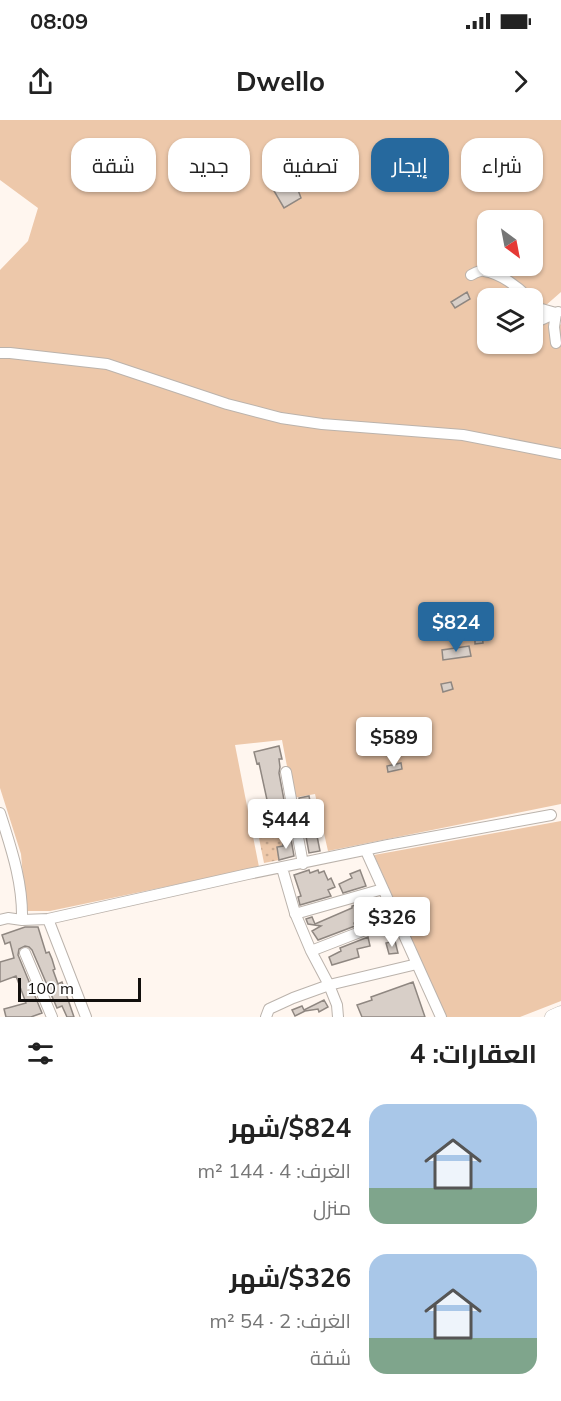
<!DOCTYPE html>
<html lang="ar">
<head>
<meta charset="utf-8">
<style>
  :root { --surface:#fff; --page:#f6f6f6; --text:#222; --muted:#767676; --accent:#26699e }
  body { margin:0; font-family:Mulish,Cairo,sans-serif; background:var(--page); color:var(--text); direction:rtl; height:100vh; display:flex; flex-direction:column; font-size:22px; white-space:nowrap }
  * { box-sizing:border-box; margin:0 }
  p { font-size:20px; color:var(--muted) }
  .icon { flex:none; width:33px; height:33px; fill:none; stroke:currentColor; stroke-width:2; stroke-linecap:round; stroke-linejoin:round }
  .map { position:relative; height:897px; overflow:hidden; direction:ltr }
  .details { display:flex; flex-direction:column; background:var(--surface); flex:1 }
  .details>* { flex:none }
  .hud { position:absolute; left:18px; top:18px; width:525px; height:54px; direction:rtl; display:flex; gap:12px }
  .needle { width:39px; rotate:148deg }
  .controls { position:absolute; left:477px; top:90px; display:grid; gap:12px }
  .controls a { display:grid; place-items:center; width:66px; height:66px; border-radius:12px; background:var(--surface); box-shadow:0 2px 4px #0004; font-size:30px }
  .scale { position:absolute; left:18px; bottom:15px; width:123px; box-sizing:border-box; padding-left:6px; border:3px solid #120f0d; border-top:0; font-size:16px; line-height:21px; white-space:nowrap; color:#120f0d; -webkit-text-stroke:4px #fff; paint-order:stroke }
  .price { position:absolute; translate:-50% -51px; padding:0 14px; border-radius:6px; background:#fff; color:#222; font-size:20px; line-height:39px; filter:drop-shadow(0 2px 3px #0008) }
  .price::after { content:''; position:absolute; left:50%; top:36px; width:18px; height:14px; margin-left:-9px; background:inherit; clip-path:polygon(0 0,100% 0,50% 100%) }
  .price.current { background:var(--accent); color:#fff }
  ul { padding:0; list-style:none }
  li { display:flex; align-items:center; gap:18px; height:150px; padding:0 24px }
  li span { display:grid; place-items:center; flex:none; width:168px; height:120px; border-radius:18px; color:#555 }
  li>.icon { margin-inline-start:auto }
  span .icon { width:72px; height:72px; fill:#fffc; stroke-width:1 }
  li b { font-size:26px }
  h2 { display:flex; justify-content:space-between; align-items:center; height:72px; padding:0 24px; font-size:26px }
  .pill { padding:0 21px; border-radius:18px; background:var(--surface); box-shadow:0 2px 4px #0004; font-size:21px; line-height:54px }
  .pill.current { background:var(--accent); color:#fff }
  .status { display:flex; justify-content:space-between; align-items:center; height:42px; padding:0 30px; background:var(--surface); direction:ltr }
  .status svg { height:16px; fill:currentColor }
  header { display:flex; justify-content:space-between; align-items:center; height:78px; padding:0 24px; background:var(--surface); font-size:27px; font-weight:700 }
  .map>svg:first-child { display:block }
  .green { fill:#edc8aa; fill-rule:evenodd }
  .garden { fill:url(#garden-dots) }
  .building { fill:#d8cfc8; stroke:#8f8781; stroke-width:1.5 }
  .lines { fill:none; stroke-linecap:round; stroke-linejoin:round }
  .minor-casing { stroke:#bbb3ac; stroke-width:12 }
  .major-casing { stroke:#bbb3ac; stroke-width:15 }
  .minor { stroke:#fff; stroke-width:10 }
  .major { stroke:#fff; stroke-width:14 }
</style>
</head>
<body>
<div class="status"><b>08:09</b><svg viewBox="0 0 49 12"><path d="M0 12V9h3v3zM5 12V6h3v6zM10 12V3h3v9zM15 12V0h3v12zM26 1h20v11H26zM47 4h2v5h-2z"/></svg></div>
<header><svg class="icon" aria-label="forward" viewBox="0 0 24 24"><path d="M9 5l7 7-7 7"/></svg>Dwello<svg class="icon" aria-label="share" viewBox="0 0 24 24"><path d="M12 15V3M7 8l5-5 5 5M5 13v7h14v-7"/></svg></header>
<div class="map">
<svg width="561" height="897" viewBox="0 0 561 897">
  <defs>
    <pattern id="garden-dots" width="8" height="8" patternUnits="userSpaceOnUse" patternTransform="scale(1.5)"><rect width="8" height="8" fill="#edc8aa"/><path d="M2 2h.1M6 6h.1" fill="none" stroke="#caab91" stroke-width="1.8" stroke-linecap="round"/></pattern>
  </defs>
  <rect width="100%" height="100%" fill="#fff6ef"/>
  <path class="green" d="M0,0h561v172l-16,14 16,19v479l-233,47 -13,-57 -22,4 -11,-58 -47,5 24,122 -209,44h-24l-5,-57 -21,-66v-518l28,-29 10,-33 -38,-28zM488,100h44v46h-44zM488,178h44v46h-44z
    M561,701v180l-41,16h-74l-72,-162z"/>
  <path class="garden" d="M286,708l2,12 -4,5 -7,2 2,13 -15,3 -6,-30z"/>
  <path class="building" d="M292,54l9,24 -17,10 -14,-24 10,-6 1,1z
    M467,172l3,7 -15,9 -4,-6z
    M482,511l1,12 -8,1v-12z
    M469,526l2,10 -28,4 -1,-10z
    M451,562l2,7 -10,3 -2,-8z
    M279,626l3,13h-3l1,8 -1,6 10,54 -31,4 -3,-16 3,-1 -1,-2 12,-3 -10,-46 -2,1 -3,-12z
    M401,643l1,6 -14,3 -1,-6z
    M309,676l11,55 -11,2 -10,-55z
    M291,719l3,17 -15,4 -2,-13 6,-1v-5z
    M309,750l1,3 8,-3 1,3 5,-2 4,9 3,-2 4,9 -7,3 3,6 -31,9 -2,-8 3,-1 -7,-21z
    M360,750l6,16 -23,7 -4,-9 13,-6 -2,-4z
    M376,779l2,7 -2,1 4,9 -11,5 -4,-4 -11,6 1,3 -37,14 -6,-9 9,-5 -13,-2 -2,-5 6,-2 3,7 37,-16v-2z
    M25,807h13l8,26 3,-1 3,7 3,10 -2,1 5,14 4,-2 12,35h-7l-5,-11 -5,2 -25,-58 -3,-3 -4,-1 -6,3 -1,6 24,58 -11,4h-25l-2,-8 22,-6 -10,-27 -16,6v-20l14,-4 -4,-16 -5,2 -3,-9z
    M368,817l2,9 -13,3 2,8 -27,8 -3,-8 12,-6 -1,-3z
    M395,821l3,12 -9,1 -3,-11z
    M413,862l12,35h-63l-5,-12 15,-5 -1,-3z
    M324,880l4,7 -9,5 -1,-3 -13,2 -10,5 -3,-6 10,-4 2,4z"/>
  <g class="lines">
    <defs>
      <path id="minor" d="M471,155c4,-2 9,-5 13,-4 16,2 34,16 45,27
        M532,182l6,6 18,5 -2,14 2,16
        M532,204l26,-12
        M0,233h10l97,11 120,40 54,14 41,6 141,11 98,19
        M286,652l17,92
        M0,693c11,35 23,69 22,107
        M366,731l75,166
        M282,748l13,45 16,38 18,34 8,20 1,12
        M295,794l88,-25
        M48,799l38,98
        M0,800l8,-2 14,2 26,-1 200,-45 140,-29 163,-30
        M311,831l85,-33
        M25,833l27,64
        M266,897l3,-8 24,-11 36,-13 88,-21"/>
      <path id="major" d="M552,897l9,-4"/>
    </defs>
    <use href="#minor" class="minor-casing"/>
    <use href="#major" class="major-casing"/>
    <use href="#minor" class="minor"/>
    <use href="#major" class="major"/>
  </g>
</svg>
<div class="controls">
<a><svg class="needle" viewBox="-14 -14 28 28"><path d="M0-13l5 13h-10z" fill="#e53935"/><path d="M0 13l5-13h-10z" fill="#767676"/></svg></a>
<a><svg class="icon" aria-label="layers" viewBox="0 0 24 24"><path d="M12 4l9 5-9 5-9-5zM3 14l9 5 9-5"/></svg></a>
</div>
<div class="scale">100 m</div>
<b class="price current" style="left:456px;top:533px">$824</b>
<b class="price" style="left:394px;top:648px">$589</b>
<b class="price" style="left:286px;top:730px">$444</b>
<b class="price" style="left:392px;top:828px">$326</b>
<div class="hud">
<a class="pill">شراء</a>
<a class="pill current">إيجار</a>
<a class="pill">تصفية</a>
<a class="pill">جديد</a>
<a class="pill">شقة</a>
</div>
</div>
<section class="details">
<h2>العقارات: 4<svg class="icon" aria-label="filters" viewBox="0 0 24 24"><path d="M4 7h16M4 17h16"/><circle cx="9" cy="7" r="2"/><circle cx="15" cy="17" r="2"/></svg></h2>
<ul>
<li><span style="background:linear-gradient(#a9c7e8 70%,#7fa58c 0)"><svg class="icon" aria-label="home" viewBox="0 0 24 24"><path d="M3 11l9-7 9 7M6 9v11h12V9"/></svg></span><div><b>$824/شهر</b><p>الغرف: 4 · 144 m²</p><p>منزل</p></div></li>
<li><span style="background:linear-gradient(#a9c7e8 70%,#7fa58c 0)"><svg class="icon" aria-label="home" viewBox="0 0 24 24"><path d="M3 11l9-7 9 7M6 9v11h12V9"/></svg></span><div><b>$326/شهر</b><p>الغرف: 2 · 54 m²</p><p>شقة</p></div></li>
</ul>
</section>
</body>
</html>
